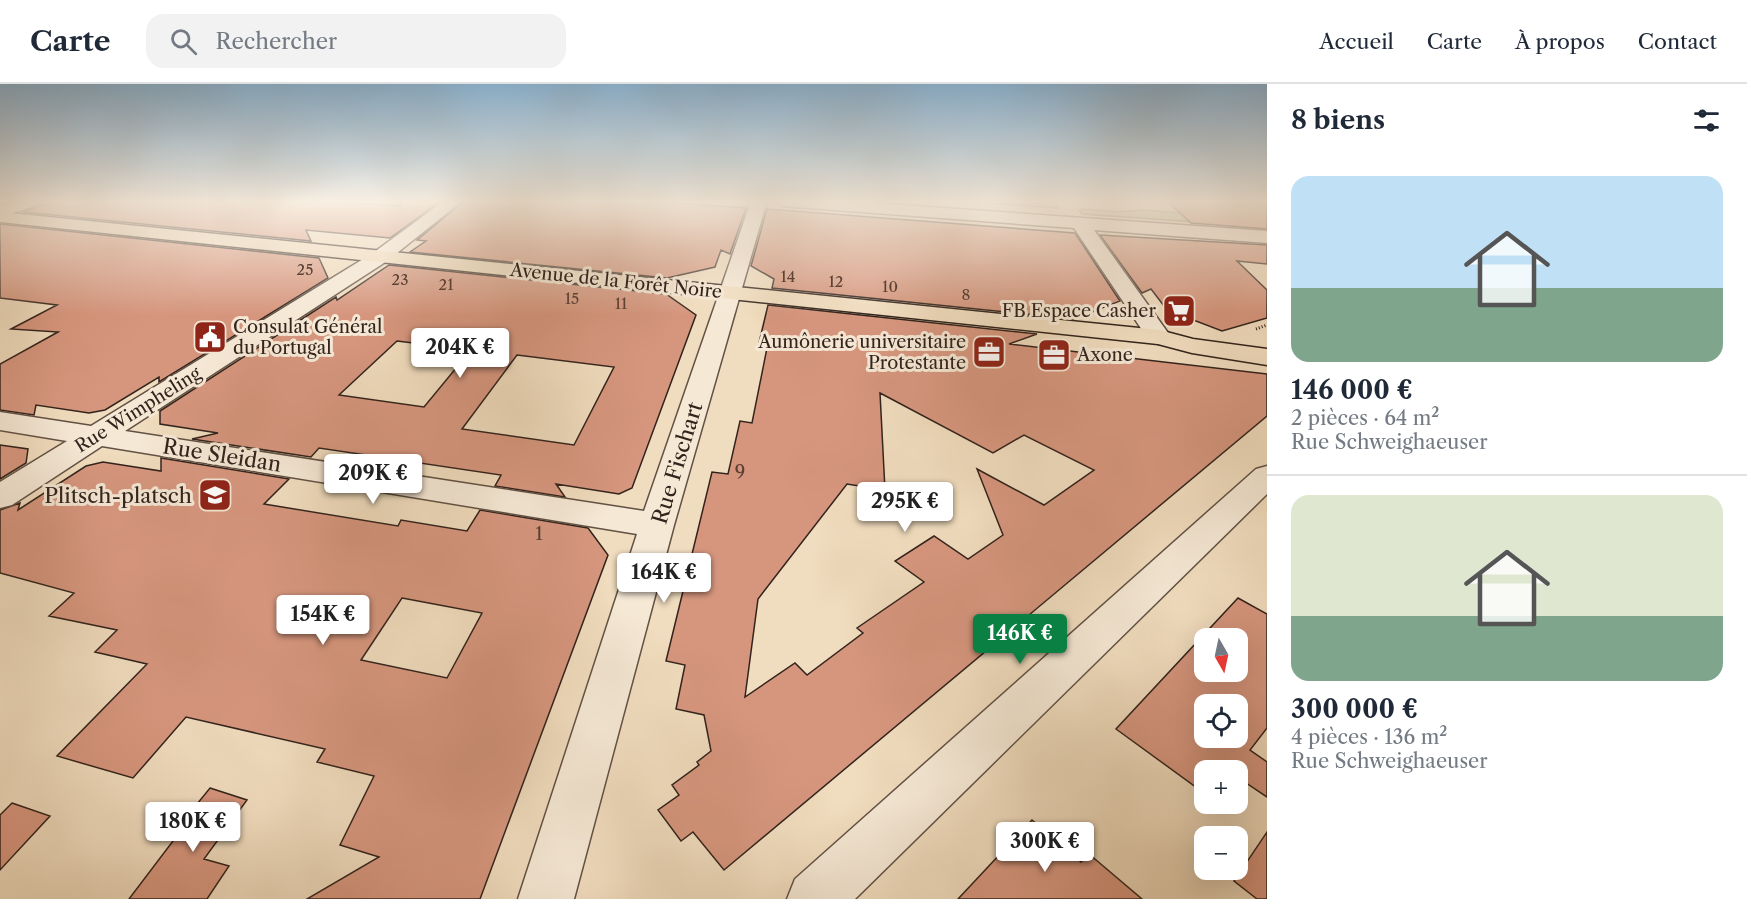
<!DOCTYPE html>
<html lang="fr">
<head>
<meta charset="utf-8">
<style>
  :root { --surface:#fff; --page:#f2f2f3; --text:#1f2937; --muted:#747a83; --line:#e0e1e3; --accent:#0b8043 }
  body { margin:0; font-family:"Libre Caslon Text",serif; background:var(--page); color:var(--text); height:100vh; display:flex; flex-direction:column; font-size:22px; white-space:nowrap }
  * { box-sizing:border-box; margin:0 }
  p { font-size:20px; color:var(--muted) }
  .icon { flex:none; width:33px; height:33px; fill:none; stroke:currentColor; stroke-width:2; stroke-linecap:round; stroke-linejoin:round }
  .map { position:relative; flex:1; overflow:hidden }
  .side { display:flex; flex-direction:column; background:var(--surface); width:480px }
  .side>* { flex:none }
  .needle { width:39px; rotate:171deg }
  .fabs { position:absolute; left:1194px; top:544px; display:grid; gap:12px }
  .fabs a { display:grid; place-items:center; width:54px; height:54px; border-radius:12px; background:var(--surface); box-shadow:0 6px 24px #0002; font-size:30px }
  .price { position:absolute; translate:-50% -51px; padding:0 14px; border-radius:6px; background:#fff; color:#222; font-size:20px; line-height:39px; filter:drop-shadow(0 2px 3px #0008) }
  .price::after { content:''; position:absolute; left:50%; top:36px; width:18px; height:14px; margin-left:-9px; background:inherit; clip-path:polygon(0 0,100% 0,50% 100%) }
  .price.active { background:var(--accent); color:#fff }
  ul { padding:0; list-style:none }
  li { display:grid; align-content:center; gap:12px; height:318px; padding:0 24px }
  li+li { border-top:2px solid var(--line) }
  li span { display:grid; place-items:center; height:186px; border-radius:18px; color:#555 }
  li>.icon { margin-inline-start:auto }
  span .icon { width:108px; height:108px; fill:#fffc; stroke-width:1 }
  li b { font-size:26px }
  h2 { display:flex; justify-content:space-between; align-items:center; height:72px; padding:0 24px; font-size:26px }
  header { display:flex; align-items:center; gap:36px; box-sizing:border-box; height:84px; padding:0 30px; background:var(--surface); border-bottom:2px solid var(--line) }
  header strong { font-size:28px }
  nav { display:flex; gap:33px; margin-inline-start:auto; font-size:21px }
  .search { width:420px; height:54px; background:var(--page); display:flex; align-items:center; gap:15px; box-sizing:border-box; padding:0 21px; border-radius:18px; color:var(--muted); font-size:22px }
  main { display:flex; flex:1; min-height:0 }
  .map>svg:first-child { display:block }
  .green { fill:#b8c093; stroke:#757258; stroke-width:1.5 }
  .building { fill:#d6967e; stroke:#32231c; stroke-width:1.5; fill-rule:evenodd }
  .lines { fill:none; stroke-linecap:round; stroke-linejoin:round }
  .street-casing { stroke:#625144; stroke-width:3 }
  .primary-casing { stroke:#32231c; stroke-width:3 }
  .path { stroke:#32231c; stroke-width:3; stroke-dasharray:1 2; stroke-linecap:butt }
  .street { fill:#f5e8d5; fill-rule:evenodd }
  .primary { fill:#f0dcbe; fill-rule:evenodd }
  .labels { text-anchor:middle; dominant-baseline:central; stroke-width:6; stroke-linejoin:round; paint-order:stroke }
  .far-number-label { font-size:15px; fill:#5b4034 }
  .far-street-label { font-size:18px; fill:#32231c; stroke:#f5e8d5 }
  .far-poi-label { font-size:18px; fill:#32231c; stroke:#f5e8d5; text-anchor:end }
  .number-label { font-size:18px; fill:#5b4034 }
  .street-label { font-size:21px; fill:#32231c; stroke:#f5e8d5 }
  .poi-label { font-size:21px; fill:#32231c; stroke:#f5e8d5; text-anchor:end }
</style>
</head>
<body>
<header>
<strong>Carte</strong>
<div class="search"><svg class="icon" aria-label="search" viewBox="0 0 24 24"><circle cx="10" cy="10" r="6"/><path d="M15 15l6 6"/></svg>Rechercher</div>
<nav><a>Accueil</a><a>Carte</a><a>À propos</a><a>Contact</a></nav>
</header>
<main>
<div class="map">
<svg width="1267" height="815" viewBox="0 0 1267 815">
  <rect width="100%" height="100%" fill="#f0dcbe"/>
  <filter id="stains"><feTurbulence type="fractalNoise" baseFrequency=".00333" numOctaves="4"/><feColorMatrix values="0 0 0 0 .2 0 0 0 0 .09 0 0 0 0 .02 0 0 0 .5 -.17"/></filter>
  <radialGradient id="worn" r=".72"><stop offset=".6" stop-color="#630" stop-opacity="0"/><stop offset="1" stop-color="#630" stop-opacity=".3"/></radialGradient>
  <path class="green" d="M954,117h100l5,7z
    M1082,125l37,3 24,-2 91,7 18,9 -170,-12 -3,-4z"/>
  <path class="building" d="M54,117h277l69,5v-5h41l-51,37 -84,-8 5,11 -288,-29z
    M464,117h185l97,7 -16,46 -9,-4 -6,17 -48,11 -257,-26 16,-11 -9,-1z
    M1167,117h100v28l-76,-6z
    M767,125l308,24 45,68 -46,18 -302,-31 2,-9 -23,-13z
    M0,140l319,34 9,20 -169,104v-5l-54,33 -16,3 -53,-8 -2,10 -34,-5v-46l58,-32 -47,-3 46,-24 -57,-7z
    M1100,151l167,10v19l-30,-3 30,29v28l-45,13 -55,-21 -16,-21 -9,4z
    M389,181l277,29 30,21 -64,173 -13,6 -63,-10 9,13 -70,-11 6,-11 -182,-27 -8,9 -119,-18 26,-6 -58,-9v-13l176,-114 1,3zM397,257l74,9 -47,57 -85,-12zM517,271l97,12 -40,78 -112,-16z
    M768,221l269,29 -28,10 258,30v42l-543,454 -31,-38 -12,9 -23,-31 21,-15 -7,-10 27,-20 -2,-3 14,-11 -7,-36 -28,-6 9,-44 -19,-4 46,-189 16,2 12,-53 12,2 15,-75 -9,-1zM880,309l113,60 31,-18 70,35 -50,35 -67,-36 26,66 -35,24 -34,-23 -39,25 29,21 -67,46 6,5 -56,42 -12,-12 -50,34 13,-98 89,-115 38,6z
    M0,361l28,4 -2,14 -26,16z
    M161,374l128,21 -25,25 134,22 3,-6 66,11 13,-21 108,18 20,27 -128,344h-173l72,-42 -39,-12 34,-69 -57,-14 8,-13 -139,-32 -53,61 -76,-22 90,-92 -52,-12 22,-22 -68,-14 25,-23 -74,-20v-63l20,-7 -2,7 68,-44 17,-4 58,9zM402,514l80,15 -35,65 -86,-18z
    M1238,514l29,16v114l-17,22 17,12v35l-21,-14 -8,-1v-11h-34v22l-88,-64zM1204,555h34v33h-34zM1204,621h34v33h-34z
    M210,704l37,12 -43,59 25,7 -22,33h-78l63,-83 -4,-1z
    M12,719l38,13 -50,54v-55z
    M1032,736l49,42 8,-8 53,45h-184z
    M1267,748v67h-10l-23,-18z"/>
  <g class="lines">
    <defs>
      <path id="street" d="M17,117h23l-2,4 -38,12v-11z
        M444,117h18l-75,60 -262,170 519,80 107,-310h16l-93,324 -100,374h-56l119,-365 -535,-88 -90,59 -12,3v-26l67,-41 -67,-11v-18l91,14 282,-173z
        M774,117h70l423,30v12l-173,-13 77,107 -3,5 -9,2 -9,-2 -76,-114 -292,-22z
        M1267,382v28l-412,405h-68l8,-20 461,-410z"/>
      <path id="primary" d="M0,128l1159,118 34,9 74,10v16l-75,-12 -34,-9 -1158,-122z"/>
    </defs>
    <use href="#street" class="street-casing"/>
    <use href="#primary" class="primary-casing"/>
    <path class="path" d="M1256,245l11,-4"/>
    <use href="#street" class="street"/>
    <use href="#primary" class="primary"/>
  </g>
  <linearGradient id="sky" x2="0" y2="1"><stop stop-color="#8bb6d7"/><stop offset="0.51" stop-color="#f8efe2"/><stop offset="1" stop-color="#f8efe2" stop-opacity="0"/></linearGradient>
  <rect width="1267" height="231" fill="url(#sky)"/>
  <defs>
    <symbol id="supermarket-square" viewBox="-11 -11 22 22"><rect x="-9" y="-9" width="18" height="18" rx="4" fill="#8f2418" stroke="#f5e8d5"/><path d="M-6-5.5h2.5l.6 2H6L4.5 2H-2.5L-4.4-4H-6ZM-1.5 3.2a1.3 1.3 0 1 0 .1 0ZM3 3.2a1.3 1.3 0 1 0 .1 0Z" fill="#fff"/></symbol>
    <symbol id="civic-square" viewBox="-11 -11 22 22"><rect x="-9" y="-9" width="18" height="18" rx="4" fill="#8f2418" stroke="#f5e8d5"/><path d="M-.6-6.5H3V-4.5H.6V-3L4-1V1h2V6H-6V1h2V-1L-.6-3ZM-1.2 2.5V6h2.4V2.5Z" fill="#fff"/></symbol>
    <symbol id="office-square" viewBox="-11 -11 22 22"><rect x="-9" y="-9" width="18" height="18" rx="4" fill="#8f2418" stroke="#f5e8d5"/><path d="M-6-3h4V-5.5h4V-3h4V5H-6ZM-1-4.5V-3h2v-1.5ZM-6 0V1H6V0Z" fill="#fff"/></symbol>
    <symbol id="school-square" viewBox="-11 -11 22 22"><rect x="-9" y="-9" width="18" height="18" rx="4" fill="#8f2418" stroke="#f5e8d5"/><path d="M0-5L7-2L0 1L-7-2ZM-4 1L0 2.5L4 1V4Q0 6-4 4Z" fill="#fff"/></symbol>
  </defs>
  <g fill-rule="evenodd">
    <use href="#supermarket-square" x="1160" y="208" width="38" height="38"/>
    <use href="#civic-square" x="191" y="234" width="38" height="38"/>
    <use href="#office-square" x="970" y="249" width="38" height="38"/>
    <use href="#office-square" x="1035" y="252" width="38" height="38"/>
    <use href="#school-square" x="196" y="392" width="38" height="38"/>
  </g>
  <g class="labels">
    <g class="far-number-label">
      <text x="305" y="185">25</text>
      <text x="788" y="192">14</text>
      <text x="400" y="195">23</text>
      <text x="836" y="197">12</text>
      <text x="446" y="200">21</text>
      <text x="890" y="202">10</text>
      <text x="966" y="210">8</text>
      <text x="572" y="214">15</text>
      <text x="621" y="219">11</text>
    </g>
    <g class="far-street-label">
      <text transform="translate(616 197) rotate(6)">Avenue de la Forêt Noire</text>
      <text transform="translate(138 326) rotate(-32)">Rue Wimpheling</text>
    </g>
    <g class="far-poi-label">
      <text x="1156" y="227">FB Espace Casher</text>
      <text x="233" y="243" text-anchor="start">Consulat Général<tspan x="233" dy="21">du Portugal</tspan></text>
      <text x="966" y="258">Aumônerie universitaire<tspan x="966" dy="21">Protestante</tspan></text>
      <text x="1077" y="271" text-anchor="start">Axone</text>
    </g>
    <g class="number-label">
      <text x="740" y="388">9</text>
      <text x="539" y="450">1</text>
    </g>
    <g class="street-label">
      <text transform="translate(222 371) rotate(9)">Rue Sleidan</text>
      <text transform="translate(677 379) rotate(-73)">Rue Fischart</text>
    </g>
    <g class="poi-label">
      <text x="192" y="411">Plitsch-platsch</text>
    </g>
  </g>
  <rect width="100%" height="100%" filter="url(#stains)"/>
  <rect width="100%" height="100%" fill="url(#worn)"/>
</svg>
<div class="fabs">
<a><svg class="needle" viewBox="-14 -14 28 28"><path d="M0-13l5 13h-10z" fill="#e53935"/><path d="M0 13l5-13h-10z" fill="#747a83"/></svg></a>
<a><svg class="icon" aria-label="locate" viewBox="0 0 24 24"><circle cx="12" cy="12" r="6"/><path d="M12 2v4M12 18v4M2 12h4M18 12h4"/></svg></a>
<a>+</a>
<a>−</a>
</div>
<b class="price" style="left:460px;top:295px">204K €</b>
<b class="price" style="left:373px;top:421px">209K €</b>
<b class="price" style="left:905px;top:449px">295K €</b>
<b class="price" style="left:664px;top:520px">164K €</b>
<b class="price" style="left:323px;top:562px">154K €</b>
<b class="price active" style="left:1020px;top:581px">146K €</b>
<b class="price" style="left:193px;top:769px">180K €</b>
<b class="price" style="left:1045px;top:789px">300K €</b>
</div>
<section class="side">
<h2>8 biens<svg class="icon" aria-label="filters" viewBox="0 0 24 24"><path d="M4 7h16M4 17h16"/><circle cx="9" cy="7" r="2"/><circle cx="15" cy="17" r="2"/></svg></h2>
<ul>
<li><span style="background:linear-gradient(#bfe0f5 60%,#7fa58c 0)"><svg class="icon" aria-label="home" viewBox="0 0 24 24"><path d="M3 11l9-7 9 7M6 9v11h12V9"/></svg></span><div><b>146 000 €</b><p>2 pièces · 64 m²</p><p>Rue Schweighaeuser</p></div></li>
<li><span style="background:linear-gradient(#dfe7d0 65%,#7fa58c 0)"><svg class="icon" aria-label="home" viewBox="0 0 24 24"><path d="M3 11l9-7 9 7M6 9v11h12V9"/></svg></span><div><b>300 000 €</b><p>4 pièces · 136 m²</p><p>Rue Schweighaeuser</p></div></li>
</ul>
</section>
</main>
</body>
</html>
